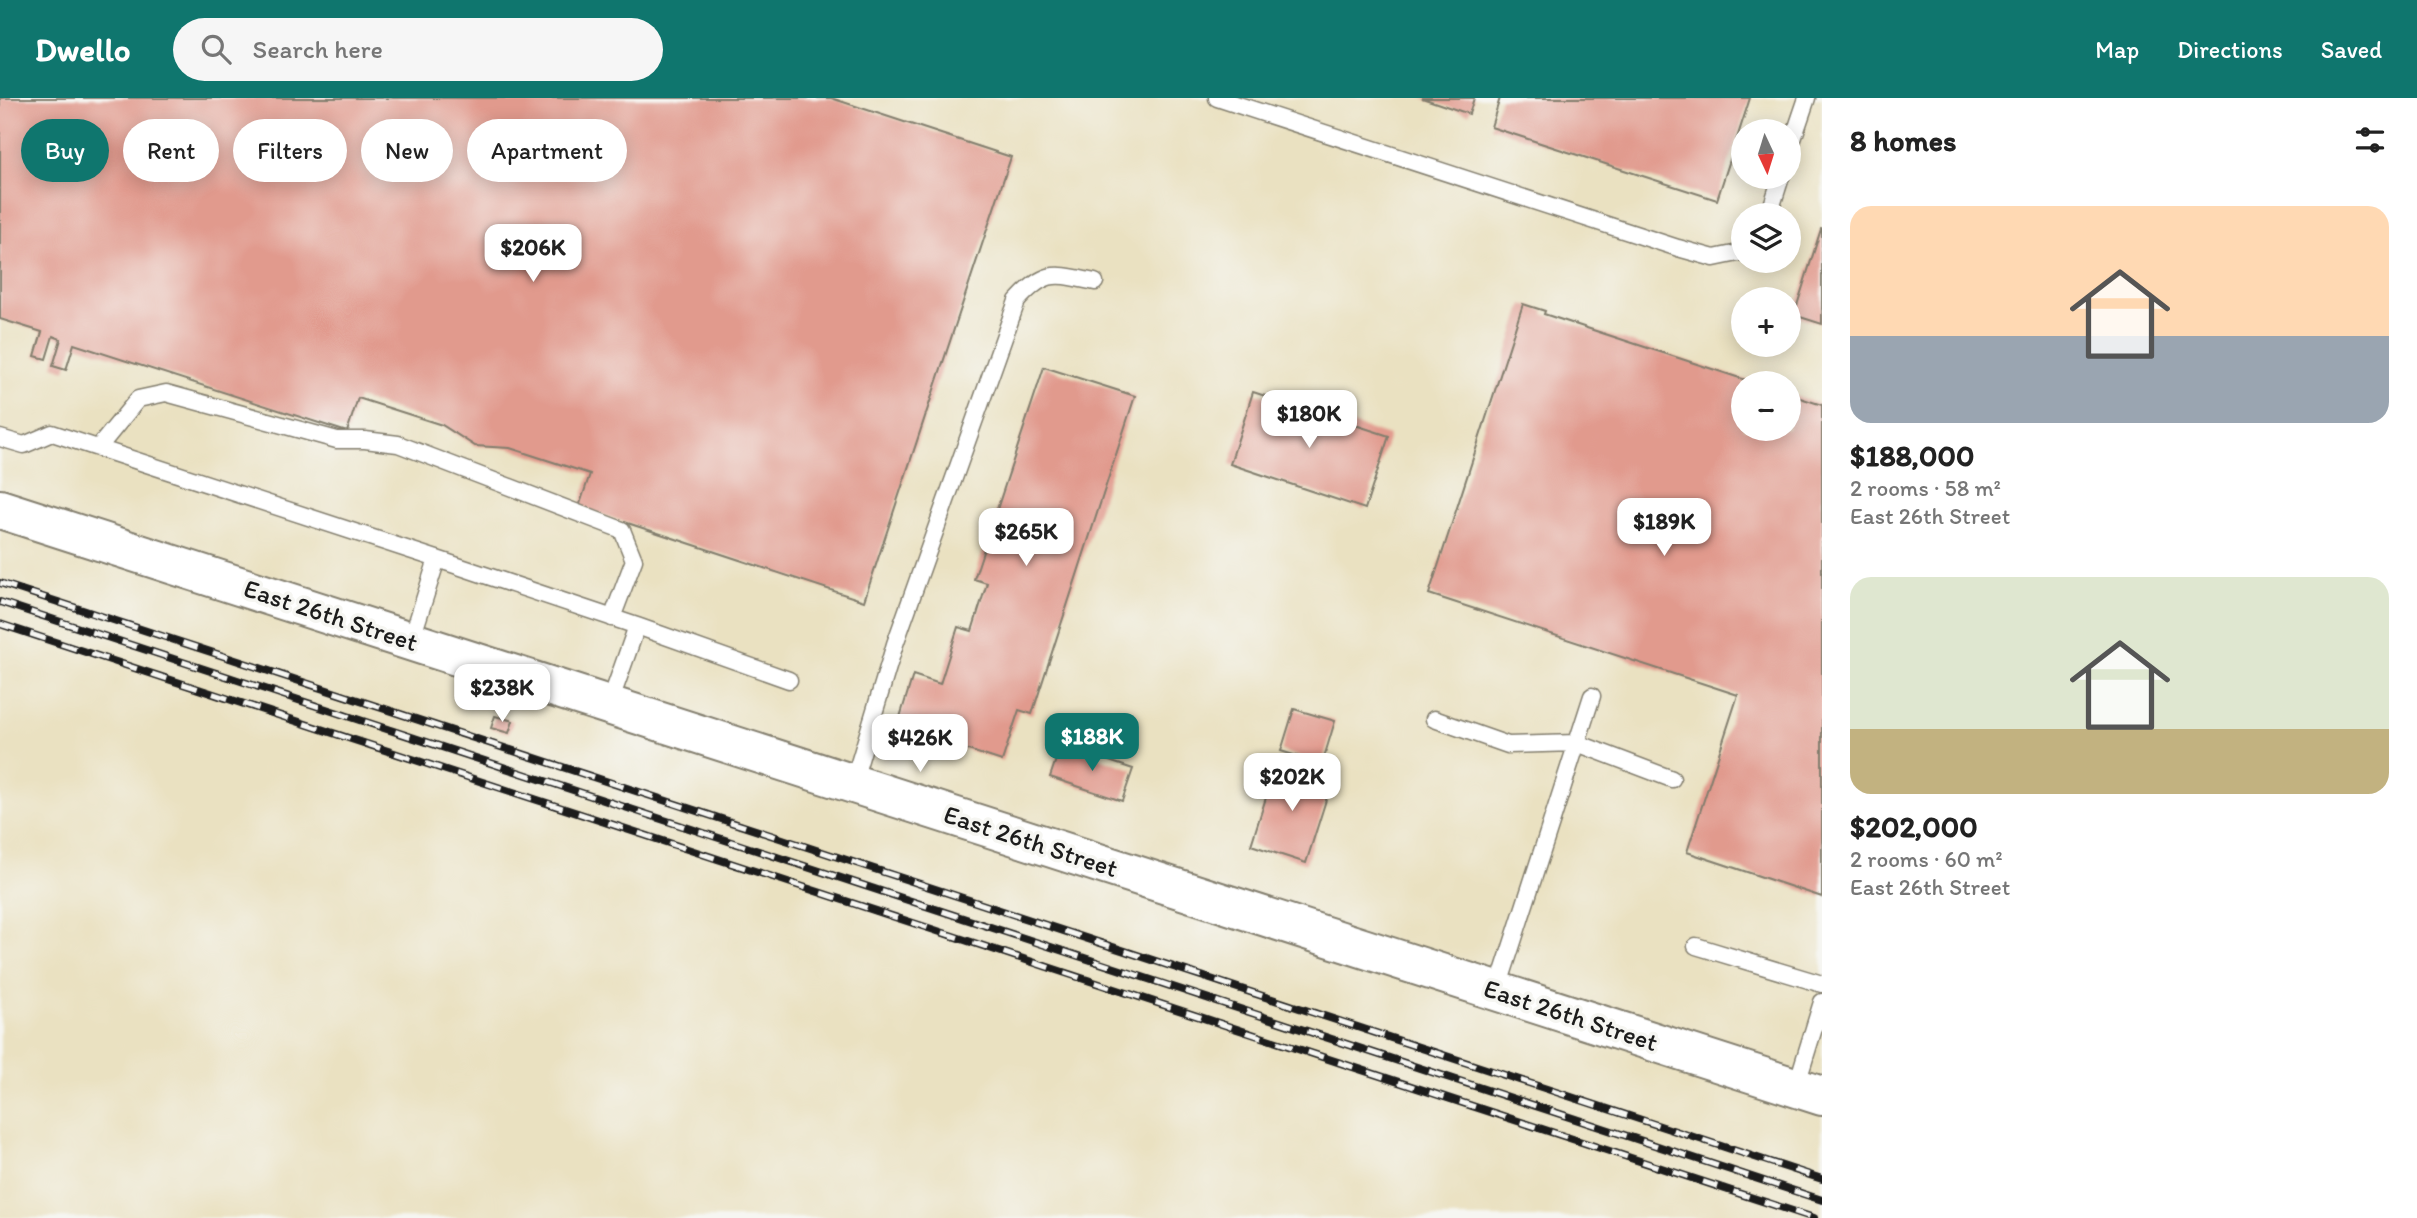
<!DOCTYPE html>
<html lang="en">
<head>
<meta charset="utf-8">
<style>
  :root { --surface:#fff; --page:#f6f6f6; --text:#222; --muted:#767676; --accent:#0f766e }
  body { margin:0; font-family:Itim,sans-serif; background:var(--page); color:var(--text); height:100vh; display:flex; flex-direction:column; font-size:26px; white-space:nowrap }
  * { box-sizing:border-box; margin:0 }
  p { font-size:23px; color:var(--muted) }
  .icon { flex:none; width:38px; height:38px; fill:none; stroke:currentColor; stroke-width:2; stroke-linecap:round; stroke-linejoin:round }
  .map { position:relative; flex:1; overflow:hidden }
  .panel { display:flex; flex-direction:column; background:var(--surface); width:595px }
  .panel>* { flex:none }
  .guide { position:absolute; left:21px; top:21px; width:665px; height:63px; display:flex; gap:14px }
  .needle { width:46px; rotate:176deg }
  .fabs { position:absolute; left:1731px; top:21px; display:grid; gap:14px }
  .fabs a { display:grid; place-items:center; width:70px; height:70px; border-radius:50%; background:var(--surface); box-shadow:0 4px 18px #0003; font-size:35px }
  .price { position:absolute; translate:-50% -60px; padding:0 16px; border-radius:14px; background:#fff; color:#222; font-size:23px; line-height:46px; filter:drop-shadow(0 2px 4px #0008) }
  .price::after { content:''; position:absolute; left:50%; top:42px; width:21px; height:16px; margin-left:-10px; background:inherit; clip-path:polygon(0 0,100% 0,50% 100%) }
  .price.on { background:var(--accent); color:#fff }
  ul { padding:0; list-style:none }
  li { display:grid; align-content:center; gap:14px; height:371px; padding:0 28px }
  li span { display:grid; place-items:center; height:217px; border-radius:21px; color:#555 }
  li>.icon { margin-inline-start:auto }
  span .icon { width:126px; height:126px; fill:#fffc; stroke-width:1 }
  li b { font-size:30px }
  h2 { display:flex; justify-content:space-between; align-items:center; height:84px; padding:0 28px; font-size:30px }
  .pill { padding:0 24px; border-radius:32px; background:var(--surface); box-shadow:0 4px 18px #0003; font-size:24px; line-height:63px }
  .pill.on { background:var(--accent); color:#fff }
  header { display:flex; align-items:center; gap:42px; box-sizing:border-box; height:98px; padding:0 35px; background:var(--accent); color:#fff }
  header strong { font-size:33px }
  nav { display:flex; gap:38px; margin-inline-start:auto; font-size:24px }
  .search { width:490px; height:63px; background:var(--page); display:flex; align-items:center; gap:18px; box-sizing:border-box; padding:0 24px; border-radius:38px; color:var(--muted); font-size:26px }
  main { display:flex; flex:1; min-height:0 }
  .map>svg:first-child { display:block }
  .building { fill:#e19a8d }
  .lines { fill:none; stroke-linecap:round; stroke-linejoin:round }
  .lane-casing { stroke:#837e6e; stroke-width:19 }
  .secondary-casing { stroke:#837e6e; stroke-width:42 }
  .lane { stroke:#fff; stroke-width:16 }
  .secondary { stroke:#fff; stroke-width:38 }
  .rail-casing { stroke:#1c1c1c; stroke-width:8 }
  .rail { stroke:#f6f6f2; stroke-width:5; stroke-dasharray:16; stroke-linecap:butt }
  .labels { text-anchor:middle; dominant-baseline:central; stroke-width:7; stroke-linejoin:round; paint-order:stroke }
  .street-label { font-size:26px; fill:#1c1c1c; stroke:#f6f6f2 }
</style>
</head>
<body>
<header>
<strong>Dwello</strong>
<div class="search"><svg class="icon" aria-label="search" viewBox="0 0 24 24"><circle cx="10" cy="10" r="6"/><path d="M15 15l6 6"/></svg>Search here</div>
<nav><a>Map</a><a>Directions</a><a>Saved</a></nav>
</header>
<main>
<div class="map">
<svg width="1822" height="1120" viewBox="0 0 1822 1120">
  <rect width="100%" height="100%" fill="#f6f6f2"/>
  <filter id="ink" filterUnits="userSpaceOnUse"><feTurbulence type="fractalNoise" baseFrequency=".0143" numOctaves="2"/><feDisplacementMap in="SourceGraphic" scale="14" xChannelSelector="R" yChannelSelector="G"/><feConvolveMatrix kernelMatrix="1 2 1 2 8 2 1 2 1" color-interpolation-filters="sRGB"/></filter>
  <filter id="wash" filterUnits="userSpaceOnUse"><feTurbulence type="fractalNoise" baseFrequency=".00686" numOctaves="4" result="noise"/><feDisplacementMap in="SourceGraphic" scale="28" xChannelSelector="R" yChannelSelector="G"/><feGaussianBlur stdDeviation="1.57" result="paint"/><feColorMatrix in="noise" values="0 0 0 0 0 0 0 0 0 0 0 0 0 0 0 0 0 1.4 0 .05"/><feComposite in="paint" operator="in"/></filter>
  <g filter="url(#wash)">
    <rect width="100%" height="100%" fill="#eae1c1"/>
    <g id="blocks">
      <path class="building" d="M0,0h831l180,59 -147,444 -285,-94 11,-33 -80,-26 -35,-2 -33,-21 -84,-27 -11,34 -273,-88 -8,26 -13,-4 8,-27 -8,-3 -7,23 -11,-3 7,-24 -42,-13z
        M1422,0h52l-5,16z
        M1500,0h250l-33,102 -226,-73z
        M1821,131h1v95l-28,-9z
        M1523,206l22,7 -1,3 211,69h-12v46h45v-35l34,11v492l-135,-45 51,-157 -309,-101z
        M1044,269l91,29 -103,318 -13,-4 -17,51 -105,-34 16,-52 27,9 18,-57 14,4 15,-48 -13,-4z
        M1253,294l136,44 -24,73 -135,-45z
        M1294,611l41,12 -13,43 -41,-13z
        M495,618l18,5 -4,12 -18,-5z
        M1061,647l72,24 -11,32 -72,-24z
        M1277,665l55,18 -26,82 -55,-18z"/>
    </g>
  </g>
  <g filter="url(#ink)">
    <use href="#blocks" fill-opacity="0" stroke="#837e6e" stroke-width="2"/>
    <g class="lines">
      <defs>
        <path id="lane" d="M1217,0l461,150 36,10 29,-6
          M1788,56l19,-56
          M1769,117l12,-38
          M0,340l24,7 28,-12 385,126
          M98,350l40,-49 28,-6 171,47h28l33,4 224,86 12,30 -22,58
          M411,543l26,-82 200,67
          M609,607l28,-79 152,54
          M1434,621l74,26 69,-2 95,36
          M853,685l42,-139 122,-343c30,-33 38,-27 78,-19
          M1696,848l126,38
          M1497,893l95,-295
          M1796,989l26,-85"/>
        <path id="secondary" d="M0,411l1822,587"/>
      </defs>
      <use href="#lane" class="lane-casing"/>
      <use href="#secondary" class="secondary-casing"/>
      <use href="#lane" class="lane"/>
      <use href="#secondary" class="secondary"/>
      <defs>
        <path id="rail" d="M0,485l1822,596
          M0,504l1822,598
          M0,526l1814,594"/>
      </defs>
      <use href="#rail" class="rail-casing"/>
      <use href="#rail" class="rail"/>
    </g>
  </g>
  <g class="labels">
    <g class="street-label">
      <text transform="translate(331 517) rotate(18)">East 26th Street</text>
      <text transform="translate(1031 743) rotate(18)">East 26th Street</text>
      <text transform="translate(1571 917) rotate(18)">East 26th Street</text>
    </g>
  </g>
</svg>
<div class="fabs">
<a><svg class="needle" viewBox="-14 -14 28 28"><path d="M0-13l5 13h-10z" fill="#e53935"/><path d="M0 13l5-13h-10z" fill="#767676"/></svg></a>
<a><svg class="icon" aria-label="layers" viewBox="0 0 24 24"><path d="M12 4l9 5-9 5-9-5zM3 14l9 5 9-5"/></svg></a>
<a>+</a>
<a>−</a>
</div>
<b class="price" style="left:533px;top:186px">$206K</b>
<b class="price" style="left:1309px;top:352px">$180K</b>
<b class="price" style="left:1664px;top:460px">$189K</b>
<b class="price" style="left:1026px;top:470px">$265K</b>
<b class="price" style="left:502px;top:626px">$238K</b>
<b class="price on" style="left:1092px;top:675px">$188K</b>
<b class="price" style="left:920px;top:676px">$426K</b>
<b class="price" style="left:1292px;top:715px">$202K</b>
<div class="guide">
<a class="pill on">Buy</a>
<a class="pill">Rent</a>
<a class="pill">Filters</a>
<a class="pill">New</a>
<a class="pill">Apartment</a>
</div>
</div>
<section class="panel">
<h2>8 homes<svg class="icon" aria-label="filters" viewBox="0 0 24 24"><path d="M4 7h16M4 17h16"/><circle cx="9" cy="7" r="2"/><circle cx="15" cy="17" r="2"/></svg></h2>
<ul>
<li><span style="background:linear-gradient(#ffd9b3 60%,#9aa5b1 0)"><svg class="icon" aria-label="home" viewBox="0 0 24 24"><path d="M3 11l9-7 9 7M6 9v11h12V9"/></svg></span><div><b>$188,000</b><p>2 rooms · 58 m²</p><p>East 26th Street</p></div></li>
<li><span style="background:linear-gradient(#dfe7d0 70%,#c2b280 0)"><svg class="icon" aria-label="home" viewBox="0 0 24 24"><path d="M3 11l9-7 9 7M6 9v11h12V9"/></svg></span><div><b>$202,000</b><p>2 rooms · 60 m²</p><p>East 26th Street</p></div></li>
</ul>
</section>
</main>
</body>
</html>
